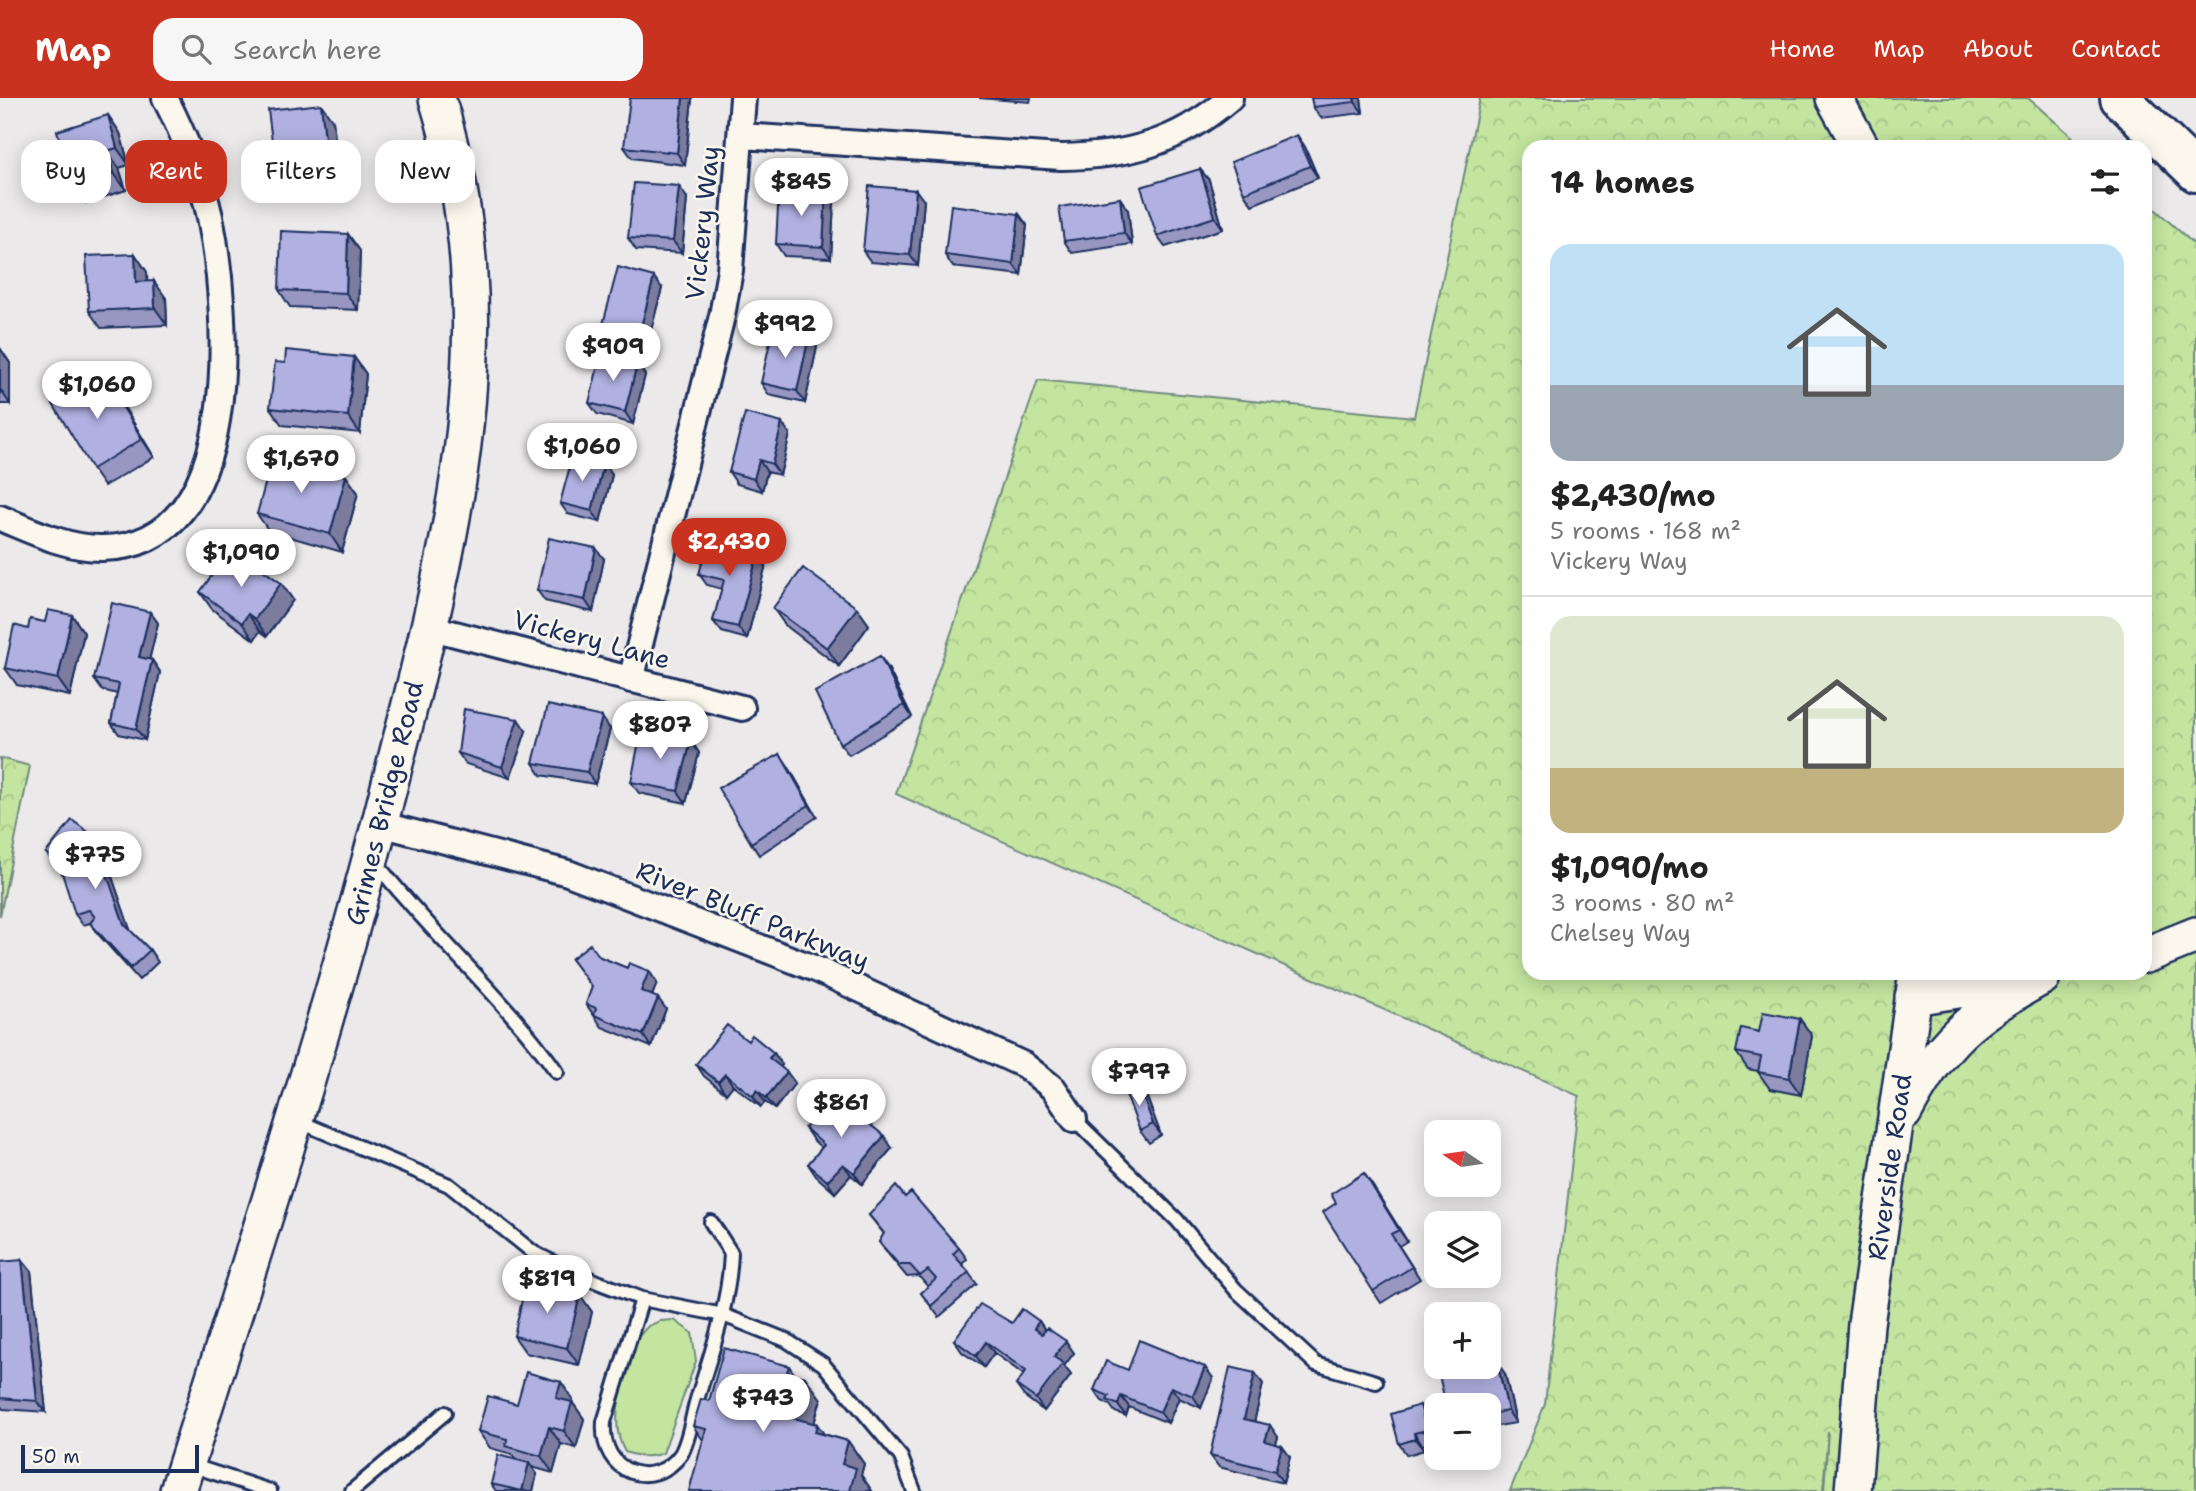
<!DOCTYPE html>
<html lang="en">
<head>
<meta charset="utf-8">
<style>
  :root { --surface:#fff; --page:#f6f6f6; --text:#222; --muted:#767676; --line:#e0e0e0; --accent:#c8321e }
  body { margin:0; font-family:"Shantell Sans",sans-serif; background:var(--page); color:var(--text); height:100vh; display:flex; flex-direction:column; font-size:26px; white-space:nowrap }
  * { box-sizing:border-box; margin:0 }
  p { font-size:23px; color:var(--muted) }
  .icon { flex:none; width:38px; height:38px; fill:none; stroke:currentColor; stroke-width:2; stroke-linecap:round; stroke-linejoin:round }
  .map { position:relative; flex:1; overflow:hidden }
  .panel { position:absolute; left:1522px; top:42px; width:630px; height:840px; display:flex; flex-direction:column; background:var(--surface); border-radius:21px; box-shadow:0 4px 18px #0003 }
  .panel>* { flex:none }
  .hud { position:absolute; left:21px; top:42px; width:665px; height:63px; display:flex; gap:14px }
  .needle { width:46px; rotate:283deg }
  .controls { position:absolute; left:1424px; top:1022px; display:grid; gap:14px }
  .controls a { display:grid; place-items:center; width:77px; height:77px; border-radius:14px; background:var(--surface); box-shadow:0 4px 18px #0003; font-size:35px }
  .scale { position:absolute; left:21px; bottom:18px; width:178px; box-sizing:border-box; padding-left:7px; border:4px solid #1b2f5e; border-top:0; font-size:19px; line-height:24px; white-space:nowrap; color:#1b2f5e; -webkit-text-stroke:5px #fbf7ec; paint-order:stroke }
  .price { position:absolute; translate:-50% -60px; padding:0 16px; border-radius:24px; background:#fff; color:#222; font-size:23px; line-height:46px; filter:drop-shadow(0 2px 4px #0008) }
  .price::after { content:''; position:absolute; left:50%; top:42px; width:21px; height:16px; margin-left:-10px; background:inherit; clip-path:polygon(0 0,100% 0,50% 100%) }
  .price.on { background:var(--accent); color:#fff }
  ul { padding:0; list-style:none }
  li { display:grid; align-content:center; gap:14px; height:371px; padding:0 28px }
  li+li { border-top:2px solid var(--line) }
  li span { display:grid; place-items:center; height:217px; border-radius:21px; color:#555 }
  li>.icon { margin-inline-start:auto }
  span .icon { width:126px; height:126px; fill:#fffc; stroke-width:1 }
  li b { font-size:30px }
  h2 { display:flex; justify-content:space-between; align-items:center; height:84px; padding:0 28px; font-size:30px }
  .tag { padding:0 24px; border-radius:21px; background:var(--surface); box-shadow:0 4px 18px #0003; font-size:24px; line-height:63px }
  .tag.on { background:var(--accent); color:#fff }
  header { display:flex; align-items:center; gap:42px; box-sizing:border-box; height:98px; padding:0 35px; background:var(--accent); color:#fff }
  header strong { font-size:33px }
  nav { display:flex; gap:38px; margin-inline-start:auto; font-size:24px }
  .search { width:490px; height:63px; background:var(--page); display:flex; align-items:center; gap:18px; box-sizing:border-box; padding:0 24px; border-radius:21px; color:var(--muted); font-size:26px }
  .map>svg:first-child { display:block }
  .grass { fill:#c3e59f; stroke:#6f8a7e; stroke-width:2 }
  .forest { fill:url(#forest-crowns); stroke:#6f8a7e; stroke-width:2 }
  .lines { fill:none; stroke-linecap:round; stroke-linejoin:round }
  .lane-casing { stroke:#1b2f5e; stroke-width:18 }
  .street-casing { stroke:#1b2f5e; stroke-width:30 }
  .secondary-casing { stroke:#1b2f5e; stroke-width:40 }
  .highway-casing { stroke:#1b2f5e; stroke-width:44 }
  .lane { stroke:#fbf7ec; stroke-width:12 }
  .street { stroke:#fbf7ec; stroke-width:24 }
  .secondary { stroke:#fbf7ec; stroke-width:35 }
  .highway { stroke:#fbf7ec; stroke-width:38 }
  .wall { fill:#9797c2; stroke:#1b2f5e; stroke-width:2 }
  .shaded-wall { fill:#7b7b9e; stroke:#1b2f5e; stroke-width:2 }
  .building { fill:#b0b0e1; stroke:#1b2f5e; stroke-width:2 }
  .labels { text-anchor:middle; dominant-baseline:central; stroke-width:5; stroke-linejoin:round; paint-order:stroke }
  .street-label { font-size:26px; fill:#1b2f5e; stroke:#fbf7ec }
</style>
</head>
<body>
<header>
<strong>Map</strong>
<div class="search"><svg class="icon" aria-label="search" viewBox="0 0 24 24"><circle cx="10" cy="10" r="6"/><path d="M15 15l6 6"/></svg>Search here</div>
<nav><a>Home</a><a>Map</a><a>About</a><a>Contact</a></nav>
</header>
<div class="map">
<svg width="2196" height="1393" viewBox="0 0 2196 1393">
  <defs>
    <pattern id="forest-crowns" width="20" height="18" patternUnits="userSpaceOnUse" patternTransform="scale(1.75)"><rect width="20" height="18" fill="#c3e59f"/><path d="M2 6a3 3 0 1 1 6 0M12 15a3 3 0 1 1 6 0" fill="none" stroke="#a7c58b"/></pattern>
  </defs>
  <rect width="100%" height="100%" fill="#ece9ea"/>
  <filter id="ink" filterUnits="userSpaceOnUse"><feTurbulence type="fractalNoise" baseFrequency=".0143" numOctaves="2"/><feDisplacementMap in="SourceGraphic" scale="14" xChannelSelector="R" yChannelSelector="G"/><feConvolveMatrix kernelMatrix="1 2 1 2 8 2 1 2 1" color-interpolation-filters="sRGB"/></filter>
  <g filter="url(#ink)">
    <path class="grass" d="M660,1223l14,-1 18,13 4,28 -33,92c-15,5 -23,4 -38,-1 -20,-35 3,-80 14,-116l9,-10z"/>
    <path class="forest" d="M1480,0h548l56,49h-554v826h616v-772l50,45v1245h-372l4,-60 -5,60h-313l35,-87 34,-308 -683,-302 142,-414 376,37z
      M0,660l30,8 -30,150z"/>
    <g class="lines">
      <defs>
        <path id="lane" d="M376,765c57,73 128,134 181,209
          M1074,1021l103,101 59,70 80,74 60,18
          M298,1023l151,64 85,68 45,22 63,24 81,16 63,25 37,24 78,93 13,34
          M642,1201l-38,123c-4,53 51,69 77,32 8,-14 11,-36 15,-51 15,-50 33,-98 35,-150l-20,-31
          M187,1366l83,27
          M352,1393l93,-78"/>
        <path id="street" d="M741,38l320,21c67,-1 117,-14 169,-59
          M0,420c32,13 66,30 101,30 146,1 128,-237 109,-331 -9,-40 -26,-82 -45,-119
          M428,529l314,81
          M631,582l91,-364 8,-46 13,-172
          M380,726l188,49 248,96 208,96 30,24 20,30"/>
        <path id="secondary" d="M1834,0l27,49
          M2146,857l50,-20
          M1913,899l110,-17
          M1904,1014c39,-74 66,-95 138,-135
          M178,1393c74,-236 153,-472 213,-712 59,-231 119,-445 46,-681
          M1853,1393l13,-167 51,-351"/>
        <path id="highway" d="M2120,0l76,74"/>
      </defs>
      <use href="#lane" class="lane-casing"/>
      <use href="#street" class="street-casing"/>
      <use href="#secondary" class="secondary-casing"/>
      <use href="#highway" class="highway-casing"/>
      <use href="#lane" class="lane"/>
      <use href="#street" class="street"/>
      <use href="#secondary" class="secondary"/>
      <use href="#highway" class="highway"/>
    </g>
    <path class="wall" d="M979,0h52l-1,4z
      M1361,0l2,15 -42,5 -8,-11z
      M692,1l-7,66 -53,-7 -8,-11z
      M108,17l12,18 9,32 -10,3 7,22 -41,13 -12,-18z
      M333,23l6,53 -66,9 -12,-18z
      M1297,37l8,12 13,31 -66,27 -8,-12z
      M1209,82l14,49 -58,18 -8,-11z
      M826,93l8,11 -3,56 -47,-2 -8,-12z
      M687,100l-5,55 -46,-3 -8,-12z
      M1120,100l8,12 4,34 -60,9 -8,-12z
      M924,103l-6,65 -47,-4 -8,-11z
      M1019,116l8,11 -6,50 -68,-8 -8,-12z
      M348,136l12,17 -2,59 -68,-3 -11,-17z
      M135,156l12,18v10l19,16 1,27 -66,3 -12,-17z
      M662,190l-16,61 -36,-9 -8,-12z
      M809,238l8,11 -12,56 -36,-8 -8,-12z
      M0,250l10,15v41h-10z
      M354,259l12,17 -6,59 -78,-8 -12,-17 15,-45z
      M637,266l8,11 -12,49 -36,-10 -8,-11z
      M115,294l39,65 -50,29 -12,-17z
      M790,336l-10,41 -13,-3 -5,19 -25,-7 -8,-12z
      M604,365l8,12 -12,47 -32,-8 -8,-11z
      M346,378l12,17 -16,59 -73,-21 -12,-17z
      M758,455l8,11 -19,75 -25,-7 -9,-11 9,-32 -15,-4 -8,-11z
      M604,461l-11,53 -48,-11 -8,-11z
      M234,471l47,14 12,17 -26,36 -7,-5 -6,9 -42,-31 -12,-17z
      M773,510h84l12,17 -30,41 -54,-41z
      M150,514l8,11 -9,37h3l8,12 -15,68 -26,-6 -8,-11 6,-29 -15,-4 -8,-11z
      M72,517l12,18 -14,63 -53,-11 -12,-17 23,-39z
      M888,570l24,49 -63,38 -9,-11z
      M610,631l-15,55 -54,-9 -8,-12z
      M526,633l-16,47 -44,-14 -8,-11z
      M691,643l8,12 -13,50 -47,-10 -8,-11z
      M780,656l8,12 29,51 -58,38 -8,-12z
      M99,748l5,17 6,8 20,59 20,20 8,12 -19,18 -41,-46 -8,-11 -7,2 -8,-11 -8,-42 -12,-8 -9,-11z
      M600,859l27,11 22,3 8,12 -5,13 14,13 -15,38 -49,-20 -16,-23 6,-17 -21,-28z
      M1800,921l12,17 -11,59 -31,-6 -12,-17v-1l-10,-2 -12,-17 23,-20z
      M748,943l26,12 8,12 -2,2 15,16 -20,26 -10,-7 -4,5 -28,-22 -7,9 -22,-18 -8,-12z
      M1139,988l8,12 14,37 -12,8 -9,-12z
      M805,1030l87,20 -30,36 -11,-9 -16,18 -19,-17 -8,-12 14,-16 -9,-8z
      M1372,1087l35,56 -8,5 21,33 -39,24 -8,-12z
      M905,1099l54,51 8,11 -5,5 15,20 -38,33 -18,-24 7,-6 -9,-11 -12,1 -19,-23 -9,-12 5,-8 -15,-19z
      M0,1164l31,9 15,141 -43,-3 -3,-4z
      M580,1197l12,17 -13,53 -53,-12 -12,-17z
      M1039,1223l6,9 29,23 -10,13 7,9 -27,36 -20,-15 -8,-11 8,-10 -30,-22 -10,14 -22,-15 -8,-12 58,-17z
      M1489,1250l6,8 1,6 9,12 11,49 -24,4 3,13 -6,2z
      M1128,1272l85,8 -12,30 -22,-10 -11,25 -39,-16 -3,9 -11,-4 -5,-7 -8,-4 -8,-11z
      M1255,1275l8,11 -9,38 24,15 -2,7 6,2 8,11 -7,26 -64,-16 -9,-12z
      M794,1276l27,25 -7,25 10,10 24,7 16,23 -3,11 11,16 -169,-51 -10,-14 16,-25z
      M561,1284l12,18 -1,2 12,17 -8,29 -15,-4 -8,29 -21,-6 5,7 -4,17h-37l-5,-7 24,-25 -3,-5 -22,-6 -12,-17 39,-27z
      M1420,1307l8,12 7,25 -13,3 2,5 -17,5 -8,-11z"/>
    <path class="shaded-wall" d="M683,0h8l1,1 -7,66 -8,-12z
      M1354,0h7l2,15 -8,-11z
      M321,6l12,17 6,53 -12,-17z
      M108,17l12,18 9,32 -12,-17z
      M1297,37l8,12 13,31 -8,-12z
      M107,53l12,17 7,22 -12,-17z
      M1200,71l9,11 14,49 -8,-12z
      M679,88l8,12 -5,55 -9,-12z
      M916,92l8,11 -6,65 -8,-11z
      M826,93l8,11 -3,56 -8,-11z
      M1120,100l8,12 4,34 -8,-11z
      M1019,116l8,11 -6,50 -8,-11z
      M348,136l12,17 -2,59 -12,-17z
      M135,156l12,18 1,27 -12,-17z
      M654,179l8,11 -16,61 -8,-11z
      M154,183l12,17 1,27 -12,-17z
      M809,238l8,11 -12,56 -8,-12z
      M0,250l10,15v41l-10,-15z
      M354,259l12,17 -6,59 -12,-17z
      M637,266l8,11 -12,49 -8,-12z
      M103,276l12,18 39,65 -12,-18z
      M782,325l8,11 -10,41 -8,-11z
      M759,362l8,12 -5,19 -8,-12z
      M604,365l8,12 -12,47 -8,-11z
      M346,378l12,17 -16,59 -12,-18z
      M596,450l8,11 -11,53 -8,-12z
      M758,455l8,11 -19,75 -9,-12z
      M281,485l12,17 -26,36 -12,-17z
      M857,510l12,17 -30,41 -12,-18z
      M150,514l8,11 -11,46 -8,-12z
      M248,516l12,17 -6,9 -12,-17z
      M72,517l12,18 -14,63 -12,-17z
      M880,558l8,12 24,49 -8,-12z
      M152,562l8,12 -15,68 -9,-11z
      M602,619l8,12 -15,55 -8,-12z
      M518,621l8,12 -16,47 -8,-11z
      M691,643l8,12 -13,50 -8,-12z
      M780,656l8,12 29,51 -8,-12z
      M91,736l8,12 5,17 6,8 22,64 -8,-11 -25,-63z
      M649,873l8,12 -8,20 -8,-12z
      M658,900l8,11 -15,38 -8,-12z
      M1800,921l12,17 -11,59 -12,-17z
      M774,955l8,12 -4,5 -9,-12z
      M787,974l8,11 -20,26 -9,-11z
      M725,976l8,11 -7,9 -8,-12z
      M1139,988l8,12 14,37 -8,-11z
      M757,992l8,12 -4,5 -8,-11z
      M884,1038l8,12 -30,36 -8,-11z
      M843,1066l8,11 -16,18 -8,-12z
      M1364,1075l8,12 35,56 -8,-11z
      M22,1162l9,11 15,141 -9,-11z
      M580,1197l12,17 -13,53 -12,-17z
      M1039,1223l8,12 -5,7 -8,-12z
      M1066,1243l8,12 -10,13 7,9 -27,36 -8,-12 18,-42z
      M986,1244l8,11 -10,14 -8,-11z
      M1489,1250l6,8 4,19 -8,-12z
      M1497,1264l8,12 11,49 -8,-12z
      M789,1268l13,19 3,-8 16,22 -12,41 -16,-22 -6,-46z
      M1205,1269l8,11 -12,30 -8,-12z
      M1255,1275l8,11 -11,47 -8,-12z
      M561,1284l12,18 -2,5 1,-3 12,17 -8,29 -12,-17 -8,-33z
      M1171,1289l8,11 -11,25 -8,-11z
      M1121,1298l8,11 -3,9 -8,-11z
      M1420,1307l8,12 7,25 -8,-12z
      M1489,1324l3,5 3,13 -6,-8z
      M817,1326l16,23 -18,-15z
      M1270,1327l8,12 -5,16 -8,-12z
      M549,1329l12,17 -8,29 -12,-17z
      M1414,1335l8,12 2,5 -9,-11z
      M848,1343l16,23 -3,11 11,16h-22l-8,-27z
      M1282,1348l8,11 -7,26 -8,-12z
      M529,1365l8,11 -4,17h-11z"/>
    <path class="building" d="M630,0h53l-6,55 -53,-6z
      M1311,0h43l1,4 -42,5z
      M321,6l6,53 -66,8 -3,-23 14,-1 -4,-31z
      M108,17l9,33 -10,3 7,22 -41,12 -16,-54z
      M1297,37l13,31 -66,27 -13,-31z
      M1200,71l15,48 -58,19 -16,-49z
      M634,85l45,3 -6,55 -45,-3z
      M869,88l47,4 -6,65 -47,-4z
      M779,90l47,3 -3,56 -47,-3z
      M1120,100l4,35 -60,8 -5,-34z
      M951,107l68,9 -6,50 -68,-9z
      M281,133l67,3 -2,59 -67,-3z
      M135,156l1,28 18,-1 1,27 -66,3 -3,-55z
      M618,169l36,10 -16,61 -36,-10z
      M773,230l36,8 -12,55 -36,-8z
      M286,252l68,7 -6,59 -78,-8 5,-46 10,1z
      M601,256l36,10 -12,48 -36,-9z
      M103,276l39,65 -50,30 -39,-65z
      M745,315l37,10 -10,41 -13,-4 -5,19 -25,-7z
      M273,357l73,21 -16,58 -73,-20z
      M573,357l31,8 -12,48 -32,-8z
      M549,440l47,10 -11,52 -48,-10z
      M708,442l50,13 -20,74 -25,-6 11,-41 -25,-6z
      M244,458l37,27 -26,36 -7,-5 -6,9 -42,-31 22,-31 12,8z
      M803,470l54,40 -30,40 -54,-40z
      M112,505l38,9 -11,45 13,3 -16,69 -25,-6 8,-39 -25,-5z
      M48,512l24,5 -14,64 -53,-11 9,-43 14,4 2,-10 15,3z
      M880,558l24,49 -64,39 -25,-52z
      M548,607l54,12 -15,55 -54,-9z
      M464,611l54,10 -16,48 -44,-14z
      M641,633l50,10 -13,50 -47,-9z
      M780,656l29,51 -58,38 -33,-55z
      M72,722l19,14 8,27 3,-1 22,64 26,26 -19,18 -41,-45 5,-6 -6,-7 -14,4 -13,-41 5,-1 -2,-8 -19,-11z
      M590,846l10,13 27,11 2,-5 20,8 -8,20 17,7 -15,37 -49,-20 2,-7 -10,-4 6,-17 -21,-28z
      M1763,914l37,7 -11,59 -31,-6 3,-15 -25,-5 5,-24 18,4z
      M727,927l21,16 4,-6 22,18 -5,5 18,14 -21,26 -9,-8 -4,6 -28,-22 -7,8 -22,-18z
      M1139,988l14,38 -13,7 -15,-39z
      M837,999l47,39 -30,37 -11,-9 -16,17 -19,-17 16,-19 -19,-17 18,-21 4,3z
      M1364,1075l35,57 -8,4 21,33 -39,24 -50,-79 13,-9 -5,-9z
      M896,1088l9,11 6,-5 48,56 -6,6 16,18 -38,34 -10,-13 15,-14 -8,-9 -8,6 -10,-11h-11l-20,-23 5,-9 -15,-18z
      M22,1162l15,141 -37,-3v-136z
      M526,1184l54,13 -13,53 -53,-12z
      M980,1206l32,19 10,-14 17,12 -5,7 8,6 5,-6 19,13 -12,16 9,6 -27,36 -20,-14 10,-14 -40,-29 -10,14 -22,-16z
      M1139,1242l66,27 -12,29 -22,-9 -11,25 -39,-16 -3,9 -11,-5 2,-4 -15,-6 12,-29 22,9z
      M724,1250l65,18 -2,6 18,5 -12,41 24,6 -2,8 33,9 -6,23 14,4 -6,23h-161l17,-62 -13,-3 8,-27 8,2z
      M1489,1259l2,6 6,-1 11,49 -19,3v-9h-43l-7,-30 15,-3 -1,-5h36z
      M1230,1269l25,6 -11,46 26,6 -5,16 17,5 -7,25 -65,-16z
      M526,1274l35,10 -5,16 16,4 -8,29 -15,-4 -8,29 -35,-10 1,-7 -29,-8 10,-35 29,8z
      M1420,1307l7,25 -13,3 1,6 -16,5 -8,-30z
      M498,1357l31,8 -7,28 -31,-7z"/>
  </g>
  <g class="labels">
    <g class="street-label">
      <text transform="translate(702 125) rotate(-84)">Vickery Way</text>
      <text transform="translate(592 541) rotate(15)">Vickery Lane</text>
      <text transform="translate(384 705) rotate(-76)">Grimes Bridge Road</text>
      <text transform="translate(753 817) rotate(22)">River Bluff Parkway</text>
      <text transform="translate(1889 1069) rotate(-82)">Riverside Road</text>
    </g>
  </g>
</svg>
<div class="controls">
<a><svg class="needle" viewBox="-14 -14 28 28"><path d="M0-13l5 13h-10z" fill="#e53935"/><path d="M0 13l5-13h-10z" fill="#767676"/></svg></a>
<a><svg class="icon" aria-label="layers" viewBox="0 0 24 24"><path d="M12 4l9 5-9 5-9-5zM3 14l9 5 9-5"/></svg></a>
<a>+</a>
<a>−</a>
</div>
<div class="scale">50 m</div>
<b class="price" style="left:801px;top:120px">$845</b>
<b class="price" style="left:785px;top:262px">$992</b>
<b class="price" style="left:613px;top:285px">$909</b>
<b class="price" style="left:97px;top:323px">$1,060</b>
<b class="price" style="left:582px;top:385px">$1,060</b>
<b class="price" style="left:301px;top:397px">$1,670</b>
<b class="price on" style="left:729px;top:480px">$2,430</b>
<b class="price" style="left:241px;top:491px">$1,090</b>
<b class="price" style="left:660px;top:663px">$807</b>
<b class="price" style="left:95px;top:793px">$775</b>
<b class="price" style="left:1139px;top:1010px">$797</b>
<b class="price" style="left:841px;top:1041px">$861</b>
<b class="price" style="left:547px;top:1217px">$819</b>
<b class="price" style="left:763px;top:1336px">$743</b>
<div class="hud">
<a class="tag">Buy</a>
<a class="tag on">Rent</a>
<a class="tag">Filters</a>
<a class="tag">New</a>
</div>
<section class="panel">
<h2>14 homes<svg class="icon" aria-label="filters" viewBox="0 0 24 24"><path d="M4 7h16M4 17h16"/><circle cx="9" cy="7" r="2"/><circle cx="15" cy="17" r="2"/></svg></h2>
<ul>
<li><span style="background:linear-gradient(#bfe0f5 65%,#9aa5b1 0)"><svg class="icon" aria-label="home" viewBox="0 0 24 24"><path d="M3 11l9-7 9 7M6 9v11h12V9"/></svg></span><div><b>$2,430/mo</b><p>5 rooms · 168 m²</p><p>Vickery Way</p></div></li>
<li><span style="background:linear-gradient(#dfe7d0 70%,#c2b280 0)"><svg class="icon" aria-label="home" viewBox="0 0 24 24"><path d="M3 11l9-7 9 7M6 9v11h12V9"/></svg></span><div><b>$1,090/mo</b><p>3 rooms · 80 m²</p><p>Chelsey Way</p></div></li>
</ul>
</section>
</div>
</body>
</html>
